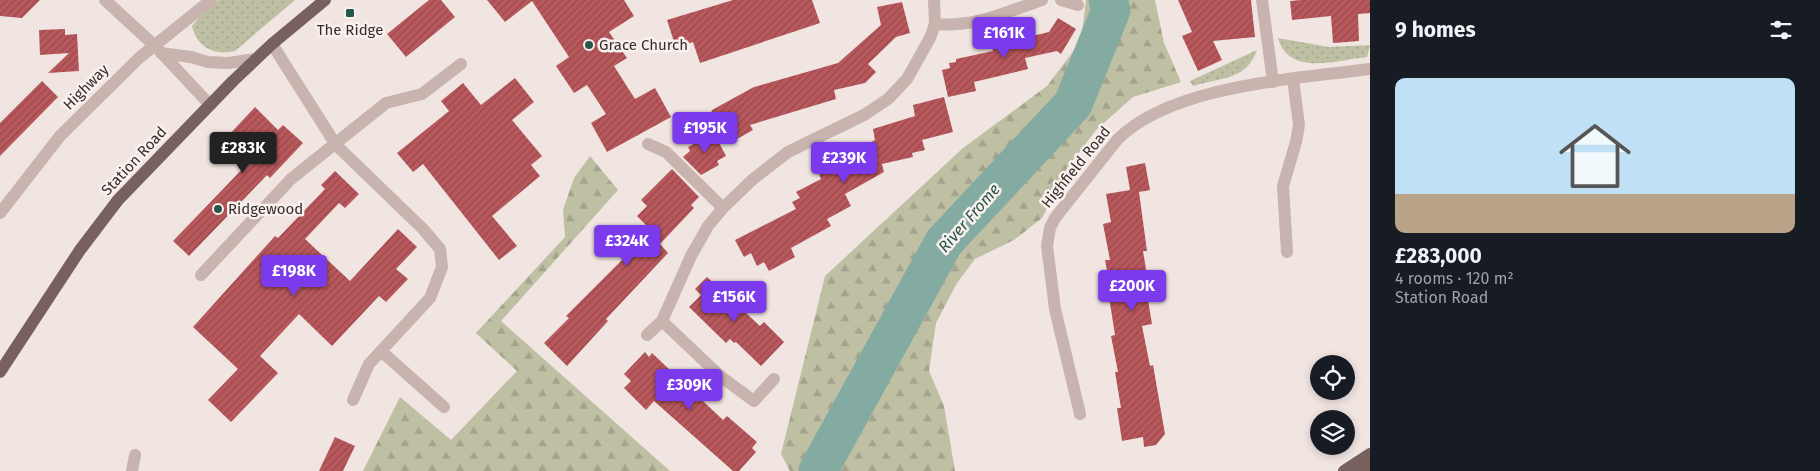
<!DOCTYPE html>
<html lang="en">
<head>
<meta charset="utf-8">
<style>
  :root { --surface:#171b24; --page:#20242c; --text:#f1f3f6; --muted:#9ea1a6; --accent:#7c3aed }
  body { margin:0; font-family:"Fira Sans",sans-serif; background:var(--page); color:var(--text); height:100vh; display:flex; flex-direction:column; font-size:19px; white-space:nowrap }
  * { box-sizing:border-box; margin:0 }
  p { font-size:16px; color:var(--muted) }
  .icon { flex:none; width:28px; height:28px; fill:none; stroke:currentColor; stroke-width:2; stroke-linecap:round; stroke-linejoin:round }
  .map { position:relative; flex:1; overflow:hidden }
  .drawer { display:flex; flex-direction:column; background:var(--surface); width:450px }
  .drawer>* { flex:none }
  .tools { position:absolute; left:1310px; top:355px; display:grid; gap:10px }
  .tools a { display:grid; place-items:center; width:45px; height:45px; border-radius:50%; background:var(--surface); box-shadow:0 2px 8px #0003; font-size:25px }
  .price { position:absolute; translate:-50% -42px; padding:0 11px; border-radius:5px; background:var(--accent); color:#fff; font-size:16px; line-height:32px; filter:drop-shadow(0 1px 2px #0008) }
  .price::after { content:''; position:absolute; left:50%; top:30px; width:15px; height:11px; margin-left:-8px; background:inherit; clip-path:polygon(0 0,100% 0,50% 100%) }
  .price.on { background:#222; color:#fff }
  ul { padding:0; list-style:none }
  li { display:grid; align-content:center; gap:10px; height:265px; padding:0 25px }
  li span { display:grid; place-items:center; height:155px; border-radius:10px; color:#555 }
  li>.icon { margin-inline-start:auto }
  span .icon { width:90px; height:90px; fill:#fffc; stroke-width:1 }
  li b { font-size:21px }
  h2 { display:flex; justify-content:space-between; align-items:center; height:60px; padding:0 25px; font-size:21px }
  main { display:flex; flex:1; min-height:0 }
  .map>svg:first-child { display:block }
  .grass { fill:url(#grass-dots) }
  .forest { fill:url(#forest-firs) }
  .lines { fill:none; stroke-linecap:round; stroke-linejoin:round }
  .river { stroke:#83aba1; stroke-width:39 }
  .building { fill:url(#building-hatch) }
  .minor { stroke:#c8b3ae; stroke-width:12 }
  .major { stroke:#78605f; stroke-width:12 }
  .poi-dot { fill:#26554b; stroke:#f9f1ee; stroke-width:2 }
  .labels { text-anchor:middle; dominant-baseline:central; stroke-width:5; stroke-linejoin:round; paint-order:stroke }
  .poi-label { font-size:15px; fill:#382c2c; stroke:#f9f1ee; text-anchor:start }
  .street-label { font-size:15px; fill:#382c2c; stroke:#f9f1ee }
  .water-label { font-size:16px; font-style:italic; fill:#26554b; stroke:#f9f1ee }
</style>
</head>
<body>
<main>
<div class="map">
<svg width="1370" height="471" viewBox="0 0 1370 471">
  <defs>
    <pattern id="grass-dots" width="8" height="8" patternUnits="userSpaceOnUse" patternTransform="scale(1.25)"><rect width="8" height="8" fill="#bebfa3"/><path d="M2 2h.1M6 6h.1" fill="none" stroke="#a4a48c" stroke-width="1.8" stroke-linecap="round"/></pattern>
    <pattern id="forest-firs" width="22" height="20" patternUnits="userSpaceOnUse" patternTransform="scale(1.25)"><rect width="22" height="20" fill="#bebfa3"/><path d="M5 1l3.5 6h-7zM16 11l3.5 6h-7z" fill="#a4a48c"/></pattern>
    <pattern id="building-hatch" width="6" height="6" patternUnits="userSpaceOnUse" patternTransform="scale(1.25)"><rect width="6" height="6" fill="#b9585c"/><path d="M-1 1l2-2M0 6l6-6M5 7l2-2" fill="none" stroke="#97494c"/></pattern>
  </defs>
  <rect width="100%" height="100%" fill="#f1e5e2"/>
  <path class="grass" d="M219,0h76l-60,51c-21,5 -38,-4 -43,-25l9,-11z
    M1278,38l51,9 41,-2 -3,12c-30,3 -78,20 -89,-19z
    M1257,50c-11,31 -36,27 -64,36l-3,-5z"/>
  <path class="forest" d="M1086,0h69l9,43 17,39 -48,15 -37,33 -29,38 -25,50 -28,22 -39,19 -18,24 -21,40 -7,48 15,35 11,65h-165l-9,-17 44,-178 138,-128 84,-62 34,-45z
    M590,156l28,34 -117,131 169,150h-307l37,-74 51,43 66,-69 -41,-38 89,-96 -2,-27 11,-32z"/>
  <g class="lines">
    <path class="river" d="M818,471l126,-229 129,-138 38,-94 -3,-10"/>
  </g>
  <path class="building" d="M0,0h40l-18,18 -22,-2z
    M429,0h12l14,17 -49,40 -19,-23z
    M487,0h137l10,16 -25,16 18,26 -13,8 21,33 20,-11 16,29 -64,35 -16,-29 15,-9 -19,-29 -13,8 -18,-27 13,-9 -37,-56 -27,21z
    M733,0h79l8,23 -120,40 -7,-21 -17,6 -9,-28z
    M1178,0h73l4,37 -42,4 9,19 -24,11 -16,-35 10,-4z
    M1301,0h69v13l-12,1 1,27 -26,2 -2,-27 -39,4 -2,-19z
    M902,2l8,31 -14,4 -28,27 8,8 -11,11 -31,7 2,9 -86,26 3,5 -25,14 -17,-31 1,-3 42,-23 84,-24 43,-38 -4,-18z
    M1058,18l18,11 -15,25 -4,-3 -32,7 3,11 -54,13 2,9 -28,6 -6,-27 8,-2 -1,-5 7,-1v-3l37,-8 -1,-3 16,-3 -1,-3 42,-10z
    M65,29v6l12,-1 2,37 -31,2 21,-20 -29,2 -1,-25z
    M515,78l19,24 -22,18 30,36 -11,9 9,11 -48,40 25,30 -18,14 -76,-96 -10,8 -16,-19 52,-42 -8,-10 22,-18 18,22z
    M42,81l16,16 -58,59v-33z
    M944,97l9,35 -31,8 3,10 -13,3 1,4 -31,7 2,8 -39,22 6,12 -24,13 4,7 -40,22 4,9 -26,14 -5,-9 -7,4 -6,-13 -7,4 -9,-17 61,-31 -4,-7 8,-4 -4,-6 25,-13 -2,-5 27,-14 -2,-4 31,-16 -2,-11 42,-13 -2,-11z
    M255,107l23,23 5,-5 20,18 -33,35 -3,-3 -78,81 -16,-15 78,-81 -24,-23z
    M714,133l12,23 -9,5 2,4 -18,10 -18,-18 7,-6 -2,-4z
    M1145,163l5,27 -11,2 8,59h-4l6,36 -3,1 6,36 -10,2 8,40 3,-1 12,69 -9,11 -12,2 -1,-10 -21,4 -5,-33h4l-6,-36h3l-7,-36 4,-1 -6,-38h3l-7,-37h5l-7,-36 8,-2 -5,-28 24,-4 -4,-23z
    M672,169l27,28 -8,8 3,3 -34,36 8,9 -62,66 2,2 -41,45 -23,-23 25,-25 -3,-2 70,-70 -5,-5 15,-16 -9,-9 10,-10 -6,-6z
    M335,171l24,23 -14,14 -6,-5 -34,36 45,42 48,-52 19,18 -21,22 12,10 -22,23 -7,-6 -47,50 -33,-32 -39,42 18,17 -47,49 -23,-22 30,-31 -45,-42 82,-91 3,2 47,-49 -4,-4z
    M707,277l53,49 4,-4 20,20 -23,24 -25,-24 -2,1 -4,-4 -4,4 -37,-36 12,-12 -6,-6z
    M645,352l4,5 3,-4 71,67 4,-4 30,26 -5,6 4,4 -17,19h-6l-79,-70 -8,9 -22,-22 7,-7 -7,-7z
    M335,437l20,9 -12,25h-24z"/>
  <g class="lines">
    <path class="minor" d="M105,0l50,46 55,59
      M1061,0l17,5
      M1262,0l11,82
      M935,24c39,4 71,-12 107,-24
      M272,44l64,101 87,84 17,20 2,18 -12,31 -61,66 -16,36
      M161,53l30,4 17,5 20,1 28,-4
      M648,144l18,8 57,56
      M0,213l60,-77 79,-78 72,-58
      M1287,252l-4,-66 13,-44 3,-17 -6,-46
      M201,275l90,-96 95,-76 36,-9 39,-30
      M662,321l58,55 34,25 20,-22
      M647,335l15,-14 29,-65 17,-30 15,-18 29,-28 36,-28 76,-37 24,-16 19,-20 23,-41 5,-14 -1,-24
      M381,351l63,56
      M1080,414l-25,-105 -8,-63 3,-18 5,-10 62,-78c54,-55 179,-61 253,-71
      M132,471l3,-16"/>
    <path class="major" d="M0,372l80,-122 38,-50 115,-119 39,-37 53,-44
      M1350,470l20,-3
      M1344,471l26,-17"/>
  </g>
  <g class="poi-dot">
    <rect x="345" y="8" width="10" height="10" rx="2.5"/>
    <circle cx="589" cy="45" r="5"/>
    <circle cx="218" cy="209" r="5"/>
  </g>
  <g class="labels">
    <g class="poi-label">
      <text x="350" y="30" text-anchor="middle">The Ridge</text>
      <text x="599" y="45">Grace Church</text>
      <text x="228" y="209">Ridgewood</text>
    </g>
    <g class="street-label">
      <text transform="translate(86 87) rotate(-45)">Highway</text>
      <text transform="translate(134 161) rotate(-47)">Station Road</text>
      <text transform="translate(1076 167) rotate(-51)">Highfield Road</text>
    </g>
    <g class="water-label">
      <text transform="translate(969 218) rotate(-49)">River Frome</text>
    </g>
  </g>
</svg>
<div class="tools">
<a><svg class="icon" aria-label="locate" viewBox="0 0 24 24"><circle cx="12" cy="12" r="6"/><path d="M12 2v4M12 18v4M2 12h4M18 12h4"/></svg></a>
<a><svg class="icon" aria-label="layers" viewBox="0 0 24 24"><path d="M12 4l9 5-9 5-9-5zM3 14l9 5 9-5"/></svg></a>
</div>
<b class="price" style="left:1004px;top:59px">£161K</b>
<b class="price" style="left:705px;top:154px">£195K</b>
<b class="price on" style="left:243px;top:174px">£283K</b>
<b class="price" style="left:844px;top:184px">£239K</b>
<b class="price" style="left:627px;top:267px">£324K</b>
<b class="price" style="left:294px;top:297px">£198K</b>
<b class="price" style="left:1132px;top:312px">£200K</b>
<b class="price" style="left:734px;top:323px">£156K</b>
<b class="price" style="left:689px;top:411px">£309K</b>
</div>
<section class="drawer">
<h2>9 homes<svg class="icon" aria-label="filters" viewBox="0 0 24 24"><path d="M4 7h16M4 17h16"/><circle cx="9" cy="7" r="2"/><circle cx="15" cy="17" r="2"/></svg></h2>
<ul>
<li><span style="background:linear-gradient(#bfe0f5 75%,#b9a48a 0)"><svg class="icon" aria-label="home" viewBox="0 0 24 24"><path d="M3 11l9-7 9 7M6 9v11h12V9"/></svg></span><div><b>£283,000</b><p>4 rooms · 120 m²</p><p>Station Road</p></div></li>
</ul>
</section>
</main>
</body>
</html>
